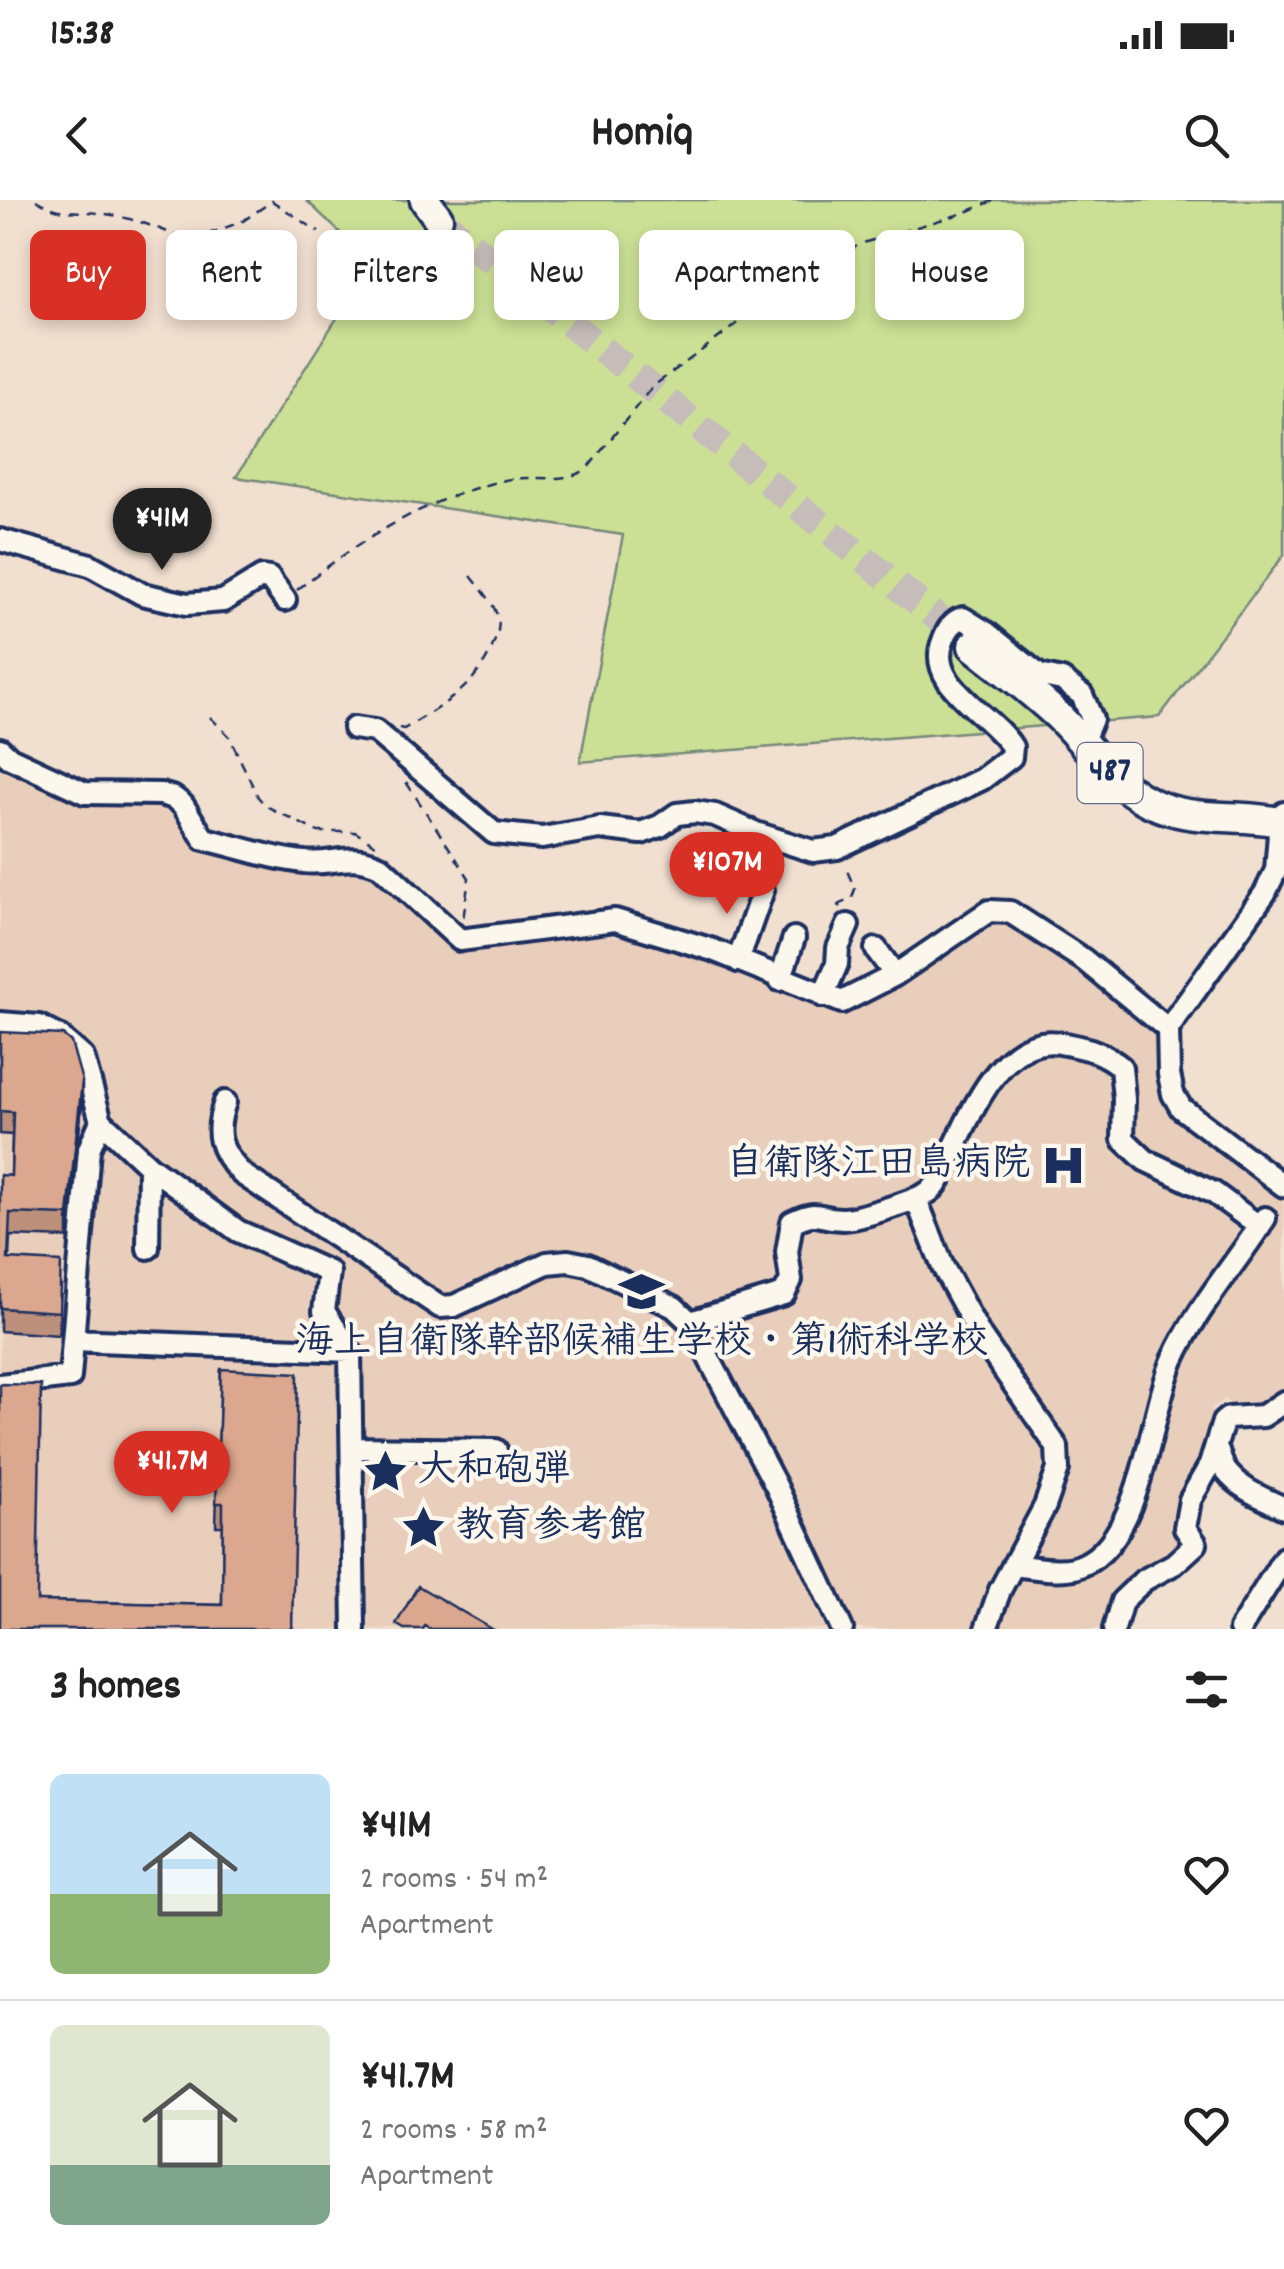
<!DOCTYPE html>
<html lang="en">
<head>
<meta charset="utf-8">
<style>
  :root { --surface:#fff; --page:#f2f2f2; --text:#222; --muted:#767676; --line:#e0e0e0; --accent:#d93025 }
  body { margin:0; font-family:Dekko,"Klee One",sans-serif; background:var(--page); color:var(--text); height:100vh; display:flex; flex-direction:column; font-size:38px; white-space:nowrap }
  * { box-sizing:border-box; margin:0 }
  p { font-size:32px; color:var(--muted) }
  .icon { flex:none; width:55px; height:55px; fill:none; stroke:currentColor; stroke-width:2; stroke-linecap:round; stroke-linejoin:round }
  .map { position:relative; height:1429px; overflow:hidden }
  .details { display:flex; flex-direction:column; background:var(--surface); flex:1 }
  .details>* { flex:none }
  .banner { position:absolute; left:30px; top:30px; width:1225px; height:90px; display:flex; gap:20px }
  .price { position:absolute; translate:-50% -85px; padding:0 22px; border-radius:35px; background:var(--accent); color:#fff; font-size:32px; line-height:65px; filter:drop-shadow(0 2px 5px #0008) }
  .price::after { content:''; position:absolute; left:50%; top:60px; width:30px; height:22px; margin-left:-15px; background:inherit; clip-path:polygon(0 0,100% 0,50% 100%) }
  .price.active { background:#222; color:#fff }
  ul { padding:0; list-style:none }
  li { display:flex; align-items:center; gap:30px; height:250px; padding:0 50px }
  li+li { border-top:2px solid var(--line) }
  li span { display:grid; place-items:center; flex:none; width:280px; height:200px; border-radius:15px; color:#555 }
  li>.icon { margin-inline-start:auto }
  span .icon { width:120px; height:120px; fill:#fffc; stroke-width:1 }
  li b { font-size:42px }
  h2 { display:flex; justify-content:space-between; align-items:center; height:120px; padding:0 50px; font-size:42px }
  .chip { padding:0 35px; border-radius:15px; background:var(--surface); box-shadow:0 5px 15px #0003; font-size:35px; line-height:90px }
  .chip.active { background:var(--accent); color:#fff }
  .status { display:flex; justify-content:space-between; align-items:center; height:70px; padding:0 50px; background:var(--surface); direction:ltr }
  .status svg { height:28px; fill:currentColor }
  header { display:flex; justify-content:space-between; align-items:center; height:130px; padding:0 50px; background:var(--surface); font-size:45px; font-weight:700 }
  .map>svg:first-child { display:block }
  .built { fill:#eacebc }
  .green { fill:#cce095; stroke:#74887a; stroke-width:2.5 }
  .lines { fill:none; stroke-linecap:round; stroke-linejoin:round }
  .highway-tunnel { stroke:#c6bcb9; stroke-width:28; stroke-dasharray:28 14; stroke-linecap:butt }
  .minor-casing { stroke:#1b2f5e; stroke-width:28 }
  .highway-casing { stroke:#1b2f5e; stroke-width:35 }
  .path { stroke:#1b2f5e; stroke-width:2.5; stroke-dasharray:10 8; stroke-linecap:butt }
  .minor { stroke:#fbf7ec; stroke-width:20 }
  .highway { stroke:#fbf7ec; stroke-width:28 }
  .wall { fill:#bc907a; stroke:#1b2f5e; stroke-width:2.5 }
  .shaded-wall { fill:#997563; stroke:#1b2f5e; stroke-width:2.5 }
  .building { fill:#dba78e; stroke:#1b2f5e; stroke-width:2.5 }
  .labels { text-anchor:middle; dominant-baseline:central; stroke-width:9; stroke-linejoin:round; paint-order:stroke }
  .shield { fill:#fbf7ec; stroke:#5e6b89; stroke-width:2.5 }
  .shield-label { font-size:35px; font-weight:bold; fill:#1b2f5e }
  .poi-label { font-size:38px; font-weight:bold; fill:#1b2f5e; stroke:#fbf7ec; text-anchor:start }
</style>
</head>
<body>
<div class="status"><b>15:38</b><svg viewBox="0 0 49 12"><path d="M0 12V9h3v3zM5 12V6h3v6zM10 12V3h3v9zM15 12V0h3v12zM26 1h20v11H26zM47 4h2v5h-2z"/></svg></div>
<header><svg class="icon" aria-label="back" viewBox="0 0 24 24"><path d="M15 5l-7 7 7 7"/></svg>Homiq<svg class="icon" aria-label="search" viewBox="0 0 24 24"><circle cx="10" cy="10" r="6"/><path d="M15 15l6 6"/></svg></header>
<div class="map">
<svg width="1284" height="1429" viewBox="0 0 1284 1429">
  <rect width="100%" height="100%" fill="#f1dfd0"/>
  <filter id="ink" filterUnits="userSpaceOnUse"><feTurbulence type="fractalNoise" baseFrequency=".01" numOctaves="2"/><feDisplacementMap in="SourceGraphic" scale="20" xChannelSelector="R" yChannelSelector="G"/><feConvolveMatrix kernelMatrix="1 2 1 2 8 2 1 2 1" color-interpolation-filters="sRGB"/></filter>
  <g filter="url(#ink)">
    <path class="built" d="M0,559l28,19 55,20 77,2 17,8 26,38 103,22 46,1 45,21 61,60 32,-1 104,-14 50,4 196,70 142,-89 31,-1 149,110 2,55 120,108v200l-21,15 -28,2 -10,-10 -14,10 3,16 -26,116 -79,88h-1109z"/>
    <path class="green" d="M306,0h978v355l-125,162 -579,45 43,-227 -387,-58 136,-214z"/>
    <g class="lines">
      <path class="highway-tunnel" d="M438,18l535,428"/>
      <defs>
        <path id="minor" d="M0,340l90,25 52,29 45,10 36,-3 39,-24 7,1 16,22
          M354,528l21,3 119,102 48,5 58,-10 41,5 19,-7 17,-12 18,-2 20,3 41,18 57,18 24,-3 145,-69 29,-22 1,-10c-21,-34 -87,-62 -69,-106 4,-11 9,-20 20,-23l24,15 52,42 23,5 20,15 10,24 -9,22
          M0,549l10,9 75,35 76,1 13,4 9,7 21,34c33,7 67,20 100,23 29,4 44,-11 76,4l80,74 155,-20 98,30 129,52 53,-27 94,-64 21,1 74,48 84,69
          M1284,613l-4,9 -4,48 -11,23 -97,136 1,45 4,20 8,14 103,78
          M876,749l19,26
          M738,761l25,-71
          M780,780l14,-42
          M823,796l14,-32 1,-16 10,-23
          M0,823l39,3 21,11 23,20 18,64 48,45 89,65 91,41 -5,39 26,40 4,278
          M225,902c-11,31 -6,49 17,72l198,133 14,-1 93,-43 21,-2 20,4 86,42 16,15 86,164 66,143
          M916,999l27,68 38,70 76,110 1,22 -13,37 -45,84 -14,39
          M148,1048l1,-82
          M690,1122l94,-28 7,-14 -4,-28 5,-30c29,-14 24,-3 51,-3 15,0 75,-19 87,-28 10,-7 14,-22 19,-33 22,-43 53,-129 116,-114 24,5 36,7 56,23l3,32 -1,40 22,21 69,33 46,34
          M73,1140l277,11
          M0,1185l70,-8 19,-228 12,-28
          M353,1248l143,2
          M1216,1248c5,8 5,16 10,23 15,19 37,27 58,37
          M1013,1365c20,2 42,7 61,3 69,-18 74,-152 99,-208 23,-51 62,-95 92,-142
          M1114,1429l8,-28 22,-21 30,-16 22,-20 -11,-16 5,-28 20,-35 13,-43 5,-4 35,-2 21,-14
          M1240,1429l44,-71"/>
        <path id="highway" d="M425,0l13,18
          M973,446c28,23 58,44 84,69 34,32 58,76 104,92 39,15 83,6 123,16"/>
      </defs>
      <use href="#minor" class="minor-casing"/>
      <use href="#highway" class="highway-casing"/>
      <path class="path" d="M36,0c24,15 36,10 62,13 32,3 62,16 92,28l53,-20 29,-20 47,31
        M297,390c62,-50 130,-92 208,-110 28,-6 57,5 82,-11l65,-82 76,-56 61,-53 77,-36 98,-29 31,-13
        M210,517l19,19 29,61 8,9 52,26h37l24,15
        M399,528l5,1c37,-23 72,-41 89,-84 4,-10 8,-19 4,-30 -5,-15 -17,-27 -26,-39
        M406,582l63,96 -6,42
        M841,707l-2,-2 13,-7 3,-9 -10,-23"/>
      <use href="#minor" class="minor"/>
      <use href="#highway" class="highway"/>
    </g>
    <path class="wall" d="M0,832l82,72 -14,134 -58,-2 -1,23 52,26 -2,50 -59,-4v-156l11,1 1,-41 -12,-1z
      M221,1169l72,260 -255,-28 184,4 1,-79h-7z"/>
    <path class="shaded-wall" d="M82,881v23l-14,134v-23z"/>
    <path class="building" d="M0,832l63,3 8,7 11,39 -14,134 -58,-2 -2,46 53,3 -2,50 -59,-4v-133l11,1 2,-64 -13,-1z
      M221,1169l77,4 -6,256h-292v-245l41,1 -4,216 185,4 1,-102h-7z
      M418,1386l74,43h-63l-4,-3 -2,3h-19l-8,-5z"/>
  </g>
  <defs>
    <symbol id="hospital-bare" viewBox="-9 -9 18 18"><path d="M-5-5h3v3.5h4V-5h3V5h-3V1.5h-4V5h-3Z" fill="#1b2f5e" stroke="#fbf7ec" stroke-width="2.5" paint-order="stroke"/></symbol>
    <symbol id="university-bare" viewBox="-9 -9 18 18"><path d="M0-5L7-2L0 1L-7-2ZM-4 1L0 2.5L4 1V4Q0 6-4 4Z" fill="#1b2f5e" stroke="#fbf7ec" stroke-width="2.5" paint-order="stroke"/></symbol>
    <symbol id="sight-bare" viewBox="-9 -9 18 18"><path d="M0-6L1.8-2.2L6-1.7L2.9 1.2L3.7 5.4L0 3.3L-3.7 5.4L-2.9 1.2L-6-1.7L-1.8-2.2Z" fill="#1b2f5e" stroke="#fbf7ec" stroke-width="2.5" paint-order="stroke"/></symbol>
  </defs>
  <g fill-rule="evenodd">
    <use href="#hospital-bare" x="1032" y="934" width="63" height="63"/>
    <use href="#university-bare" x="610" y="1060" width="63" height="63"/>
    <use href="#sight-bare" x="354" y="1240" width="63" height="63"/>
    <use href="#sight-bare" x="392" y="1296" width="63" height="63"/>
  </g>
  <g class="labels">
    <rect class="shield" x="1077.5" y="543" width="65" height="60" rx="8"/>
    <g class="shield-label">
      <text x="1110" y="573">487</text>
    </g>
    <g class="poi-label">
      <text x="1030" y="966" text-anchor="end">自衛隊江田島病院</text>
      <text x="642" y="1144" text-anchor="middle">海上自衛隊幹部候補生学校・第1術科学校</text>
      <text x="418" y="1272">大和砲弾</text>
      <text x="456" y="1328">教育参考館</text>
    </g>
  </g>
</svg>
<b class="price active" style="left:162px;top:373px">¥41M</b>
<b class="price" style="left:727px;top:717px">¥107M</b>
<b class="price" style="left:172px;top:1316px">¥41.7M</b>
<div class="banner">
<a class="chip active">Buy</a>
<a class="chip">Rent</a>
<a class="chip">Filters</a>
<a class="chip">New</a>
<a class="chip">Apartment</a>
<a class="chip">House</a>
</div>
</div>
<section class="details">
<h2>3 homes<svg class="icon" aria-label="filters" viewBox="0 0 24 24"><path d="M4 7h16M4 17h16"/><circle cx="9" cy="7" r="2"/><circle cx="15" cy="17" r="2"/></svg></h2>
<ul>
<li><span style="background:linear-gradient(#bfe0f5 60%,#8fb573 0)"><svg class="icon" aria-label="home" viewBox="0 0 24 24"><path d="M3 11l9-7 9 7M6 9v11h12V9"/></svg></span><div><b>¥41M</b><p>2 rooms · 54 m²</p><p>Apartment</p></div><svg class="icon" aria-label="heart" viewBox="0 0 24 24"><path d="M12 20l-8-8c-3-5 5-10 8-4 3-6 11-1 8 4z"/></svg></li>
<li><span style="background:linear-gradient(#dfe7d0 70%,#7fa58c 0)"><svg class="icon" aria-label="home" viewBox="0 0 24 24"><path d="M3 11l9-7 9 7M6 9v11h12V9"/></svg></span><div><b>¥41.7M</b><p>2 rooms · 58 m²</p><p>Apartment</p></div><svg class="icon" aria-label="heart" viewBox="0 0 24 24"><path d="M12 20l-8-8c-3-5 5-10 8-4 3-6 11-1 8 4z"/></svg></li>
</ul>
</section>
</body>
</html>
